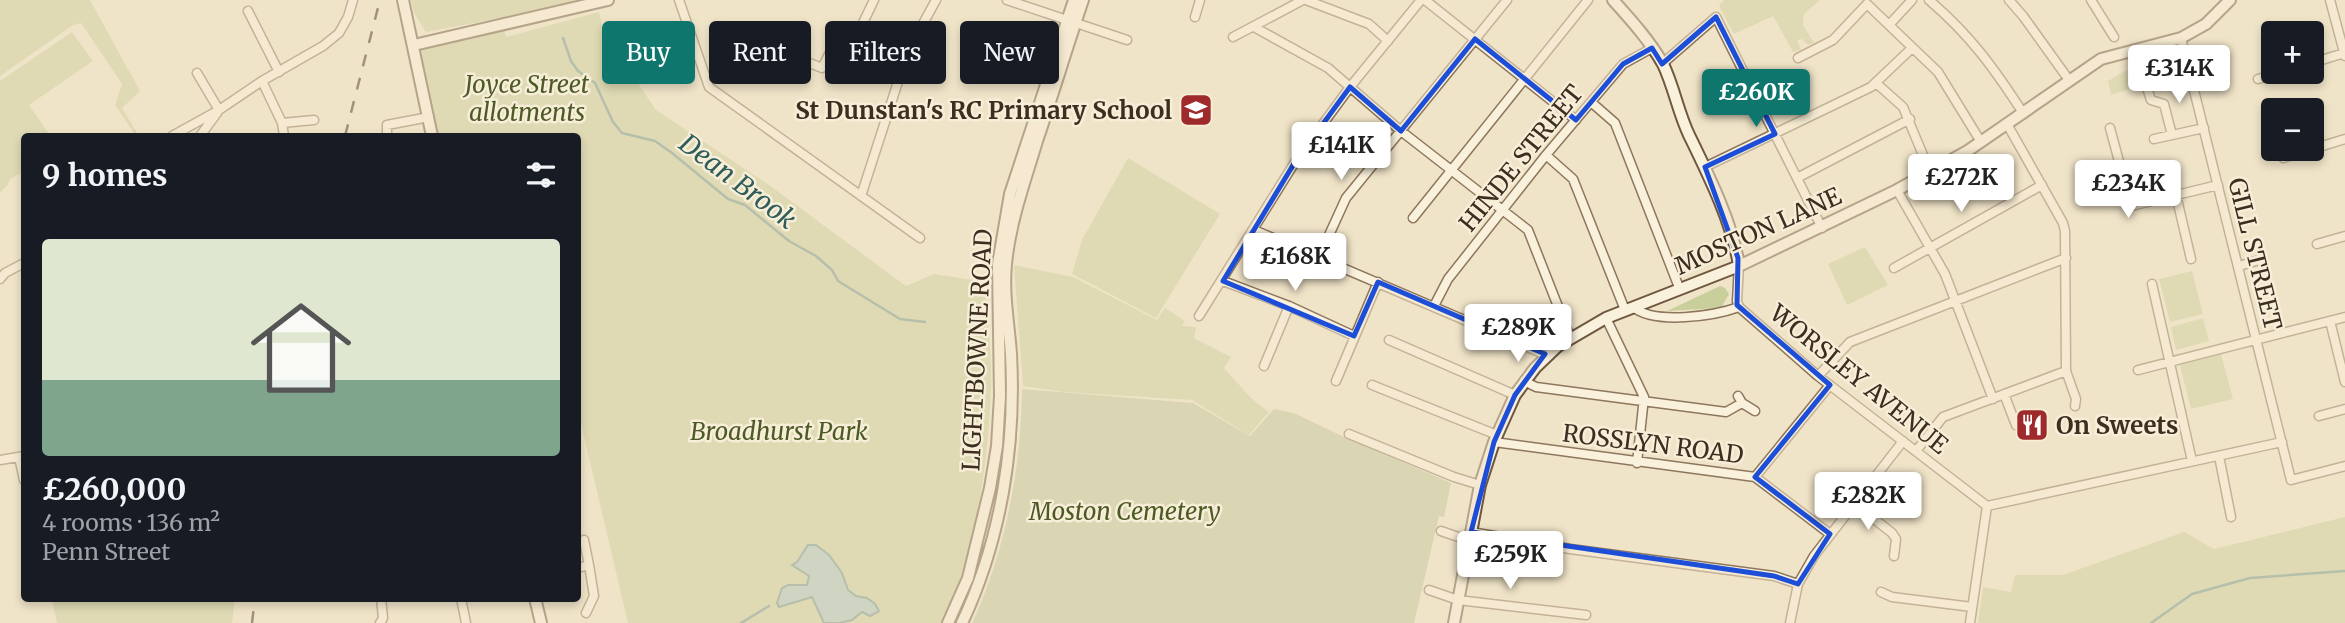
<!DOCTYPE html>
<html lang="en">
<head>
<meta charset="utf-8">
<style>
  :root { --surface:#171b24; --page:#20242c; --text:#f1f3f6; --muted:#9ea1a6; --accent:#0f766e }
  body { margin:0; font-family:Merriweather,serif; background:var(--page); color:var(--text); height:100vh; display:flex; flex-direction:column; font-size:26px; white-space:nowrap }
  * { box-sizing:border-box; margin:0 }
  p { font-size:23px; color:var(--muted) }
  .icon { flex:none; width:38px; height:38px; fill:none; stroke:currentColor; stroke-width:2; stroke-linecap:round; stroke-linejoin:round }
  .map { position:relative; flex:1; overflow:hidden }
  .side { position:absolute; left:21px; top:133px; width:560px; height:469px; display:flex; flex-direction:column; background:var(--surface); border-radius:7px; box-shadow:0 4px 10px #0003 }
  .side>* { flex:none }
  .top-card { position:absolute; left:602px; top:21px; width:665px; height:63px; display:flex; gap:14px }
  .tools { position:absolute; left:2261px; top:21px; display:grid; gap:14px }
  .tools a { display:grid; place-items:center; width:63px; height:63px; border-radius:7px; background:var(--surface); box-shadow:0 4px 10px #0003; font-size:35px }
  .price { position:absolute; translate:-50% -60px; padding:0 16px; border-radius:7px; background:#fff; color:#222; font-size:23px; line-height:46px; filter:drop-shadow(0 2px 4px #0008) }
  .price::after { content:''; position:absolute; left:50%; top:42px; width:21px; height:16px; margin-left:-10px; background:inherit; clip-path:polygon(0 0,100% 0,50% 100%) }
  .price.active { background:var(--accent); color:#fff }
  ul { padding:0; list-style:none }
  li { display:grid; align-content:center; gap:14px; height:371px; padding:0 21px }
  li span { display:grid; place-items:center; height:217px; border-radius:7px; color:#555 }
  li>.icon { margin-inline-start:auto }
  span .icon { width:126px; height:126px; fill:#fffc; stroke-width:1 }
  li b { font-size:30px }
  h2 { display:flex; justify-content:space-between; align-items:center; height:84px; padding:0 21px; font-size:30px }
  .chip { padding:0 24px; border-radius:7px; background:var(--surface); box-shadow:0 4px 10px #0003; font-size:24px; line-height:63px }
  .chip.active { background:var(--accent); color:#fff }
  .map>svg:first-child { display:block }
  .green { fill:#c9cf9b }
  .cemetery { fill:#bfc49a }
  .water { fill:#a9c4bc; stroke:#6f938a; stroke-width:2 }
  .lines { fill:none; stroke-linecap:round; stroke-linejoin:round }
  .stream { stroke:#6f938a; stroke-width:2.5 }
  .street-casing { stroke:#8d765c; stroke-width:11 }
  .secondary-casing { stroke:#6f573f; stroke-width:14 }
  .street { stroke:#faf1dc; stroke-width:8 }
  .secondary { stroke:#faf1dc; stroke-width:10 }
  .rail { stroke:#3d2e20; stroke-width:2.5; stroke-dasharray:12 12; stroke-linecap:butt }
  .marked { fill:none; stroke:#1d4ed8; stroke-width:5; stroke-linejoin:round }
  .labels { text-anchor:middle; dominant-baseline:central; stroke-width:5; stroke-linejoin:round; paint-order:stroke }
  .park-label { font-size:24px; font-style:italic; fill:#4d5a26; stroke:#f7eed8 }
  .poi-label { font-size:24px; font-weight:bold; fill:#3d2e20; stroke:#f7eed8; text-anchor:end }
  .street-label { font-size:24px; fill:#3d2e20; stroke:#f7eed8 }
  .water-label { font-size:26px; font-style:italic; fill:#2f5d5a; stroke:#f7eed8 }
</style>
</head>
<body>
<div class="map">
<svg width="2345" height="623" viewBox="0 0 2345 623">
  <rect width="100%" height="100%" fill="#f0e4c8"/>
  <path class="green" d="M0,0h90l50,91 -18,17 17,28h-3l-21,-31 7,-21 -41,-61 -8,2 -73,51z
    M411,0h168l-79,18 -74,14 -12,-19z
    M1724,0h96l-16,14 -1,11 11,18 -6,2 -6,-6 -5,1 4,10 -8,2 -20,-36 -39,18 -15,-28z
    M599,12l9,37 14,3 11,24 23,34 113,75 137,101 28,-12 51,8c2,35 7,72 6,107 -3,76 -15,165 -49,234h-314l-50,-212v-275h-146l-18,-91 89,-20 3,12z
    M72,32l21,29 -64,44 20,29 -2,2h-23v35l-14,8 -3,7 -7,6v-111z
    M2177,60l2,4 -32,9 2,10 -38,12 -3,-14 15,-9z
    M1128,158l92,56 -64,104 -84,-44 10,-34z
    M1865,247l23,38 -41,20 -19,-41z
    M1014,265l59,12 84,43 8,-12 20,13 -3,5 14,1 -2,11 37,19 -7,11 27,30 18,14 -20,23 -57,-35 -128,-8 -41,-6z
    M2192,271l11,43 -33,8 -11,-43z
    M1720,286l5,2 4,6 -8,14 -54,3z
    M2203,318l6,23 -33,9 -5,-23z
    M2221,354l12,45 -42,10 -11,-44z
    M2345,517v106h-367l5,-36 28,5 4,-17h48l121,-43 30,17z
    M52,599v-1l183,1 -3,24h-175z"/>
  <path class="cemetery" d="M1022,389l171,14 57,33 24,-27 20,4 50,24 107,46 -7,34 -5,-1 -25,107h-442c34,-73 49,-155 50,-234z"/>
  <path class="water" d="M808,545h8l13,10 13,18 6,17 8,6 11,2 8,6 4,7 -9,5 -8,-4 -10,8 -13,3h-15l-12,-26 -33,10 -2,-4 5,-15 6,-3h19l2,-9 -17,-11 5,-3z"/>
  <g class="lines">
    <path class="stream" d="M563,38l8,23 7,10 17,12 18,39 9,11 33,8 17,12 56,46 17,6 44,36 27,15 16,14 6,11 62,38 25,3
      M741,623l28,-17
      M2151,623l41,-29 58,-16 95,-7"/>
    <defs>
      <path id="street" d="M679,0l30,87 211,151
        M1007,0l120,40
        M1306,0l63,24 19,17
        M1425,0l151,120
        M1929,0c41,35 65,68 94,113
        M2009,0l14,16 46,64
        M2091,0l23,37
        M2330,0l15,56
        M248,11l31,61
        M1195,17l5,-17
        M1889,25l23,-25
        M861,27l13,-27
        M1254,27l74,41 73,63 127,99 42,107
        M1233,37l70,-37
        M2181,38l110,442 54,-14
        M772,48l50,20 21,-41h18l47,24
        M1798,58l35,-18 34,-36 71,68 43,70
        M2312,63l32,-10
        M1662,64l54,-47 106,211
        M197,73l22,37
        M2258,79l24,-7
        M262,81l20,42 2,13
        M1876,83l27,24 27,65
        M2148,91l3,9 13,4 8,31
        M1591,102l24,21 65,167
        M282,123l32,-3
        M2007,124l56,99 2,8 1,140 10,28 -1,7
        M2110,128l21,78 87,-21
        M172,136l47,-26 43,-29 61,-35 16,-13 9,-16 5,-17
        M200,136l17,-23
        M387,136v-11l42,-8
        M2154,139l50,-11
        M1546,155l27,24 52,131
        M2283,158l62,-19
        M1705,167l166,-80 41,-39
        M1797,178l113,-59
        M1897,190l48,84 48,125
        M2176,195l15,64
        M861,196l47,-145 28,-51
        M1413,218l175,-218
        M1254,230l292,125
        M2317,244l28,-8
        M1319,257l27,-59 161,-198
        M1739,266l-2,35 2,6 79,69 169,130
        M2239,266l24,-7
        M1894,268l148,-83
        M0,279l5,-6 19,-10
        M1223,281l66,25 65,30
        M2152,284l40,177
        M1434,306l14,-27 98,-124 77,-91 29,-16
        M1633,307c22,18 81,9 106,0
        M1199,316l96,-154 55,-75 71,-87
        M1606,318l38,79 -7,66
        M2330,321l15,61
        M1389,340l126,55
        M1264,366l25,-60
        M2138,370l207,-53
        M1818,376l32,-34 216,-84
        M1336,381l42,-99
        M1524,381l12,6 190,25 16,-9
        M1372,385l125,50
        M2004,394l12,31
        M1738,396l4,7 13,8
        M2319,416l26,-7
        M1349,434l105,43 26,8
        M1494,442l261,35 75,57
        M1916,451l27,-34 123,-46
        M2219,456l12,61
        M19,457l5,23
        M0,460l24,-4
        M1755,477l75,-92
        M1854,503l38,30 4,6 -2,17
        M1987,506l295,-64
        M1441,531l29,10
        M1471,532l99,17 204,27 24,8
        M584,540l5,25
        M578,568l11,-3 5,31 -8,17
        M1429,590l29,10 128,15
        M1881,592l11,5 80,10
        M461,598l5,25
        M380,623l3,-5 -2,-20
        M1790,623l8,-39 16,-28 89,-115
        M1970,623l17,-117"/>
      <path id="secondary" d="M403,0l29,136
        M1613,0c18,20 37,41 50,64 11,23 15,48 26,71 19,39 44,89 50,131
        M414,45l194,-45
        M535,598l6,25
        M948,623l20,-45 22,-90 7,-42 3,-50 -2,-132 12,-70 64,-194
        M962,623c39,-83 54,-177 49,-269 -2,-30 -8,-59 -5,-90 4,-42 19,-83 31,-123 16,-47 30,-94 46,-141
        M1454,623l26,-138 14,-43 21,-47 20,-27 23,-22 48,-28 133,-52 158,-76 69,-38 135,-93 80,-21 25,-14 24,-24"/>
    </defs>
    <use href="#street" class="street-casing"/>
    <use href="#secondary" class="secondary-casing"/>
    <use href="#street" class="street"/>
    <use href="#secondary" class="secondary"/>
    <path class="rail" d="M345,136l35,-136
      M252,623l3,-25"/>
  </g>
  <path d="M0 0H2345V623H0ZM1716,17l59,117 -70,33 33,91 -1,47 93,80 -75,92 75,57 -32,50 -24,-8 -303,-44 23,-90 21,-47 30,-41 -167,-72 -24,54 -131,-55 72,-119 55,-75 51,44 74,-92 101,81 47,-56 29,-16 10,16z" fill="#f0e4c8" fill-opacity=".55" fill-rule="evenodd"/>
  <path class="marked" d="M1716,17l59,117 -70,33 33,91 -1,47 93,80 -75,92 75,57 -32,50 -24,-8 -303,-44 23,-90 21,-47 30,-41 -167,-72 -24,54 -131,-55 72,-119 55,-75 51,44 74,-92 101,81 47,-56 29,-16 10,16z"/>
  <defs>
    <symbol id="school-square" viewBox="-11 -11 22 22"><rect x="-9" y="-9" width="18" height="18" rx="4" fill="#9e2a2b" stroke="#f7eed8"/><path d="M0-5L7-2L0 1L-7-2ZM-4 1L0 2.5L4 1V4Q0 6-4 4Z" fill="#fff"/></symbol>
    <symbol id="restaurant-square" viewBox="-11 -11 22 22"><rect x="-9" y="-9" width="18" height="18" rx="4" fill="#9e2a2b" stroke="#f7eed8"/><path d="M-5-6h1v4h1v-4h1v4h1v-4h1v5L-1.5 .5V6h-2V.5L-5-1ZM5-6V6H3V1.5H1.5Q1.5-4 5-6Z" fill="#fff"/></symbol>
  </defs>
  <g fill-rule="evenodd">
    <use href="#school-square" x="1177" y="91" width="38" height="38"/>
    <use href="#restaurant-square" x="2013" y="406" width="38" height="38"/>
  </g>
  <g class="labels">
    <g class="park-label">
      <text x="527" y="84">Joyce Street<tspan x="527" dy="28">allotments</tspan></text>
      <text x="779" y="431">Broadhurst Park</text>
      <text x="1125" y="511">Moston Cemetery</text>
    </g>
    <g class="poi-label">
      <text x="1172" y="110">St Dunstan's RC Primary School</text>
      <text x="2056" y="425" text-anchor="start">On Sweets</text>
    </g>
    <g class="street-label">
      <text transform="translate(1521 158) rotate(-51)">HINDE STREET</text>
      <text transform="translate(1758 231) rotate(-24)">MOSTON LANE</text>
      <text transform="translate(2255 254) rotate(76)">GILL STREET</text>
      <text transform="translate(977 350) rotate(-87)">LIGHTBOWNE ROAD</text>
      <text transform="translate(1859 379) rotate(39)">WORSLEY AVENUE</text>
      <text transform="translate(1653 444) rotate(7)">ROSSLYN ROAD</text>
    </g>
    <g class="water-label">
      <text transform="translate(738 181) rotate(37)">Dean Brook</text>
    </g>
  </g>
</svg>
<div class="tools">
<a>+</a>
<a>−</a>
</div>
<b class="price" style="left:2179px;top:105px">£314K</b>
<b class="price active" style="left:1756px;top:129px">£260K</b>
<b class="price" style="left:1341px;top:182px">£141K</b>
<b class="price" style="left:1961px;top:214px">£272K</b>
<b class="price" style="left:2128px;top:220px">£234K</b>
<b class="price" style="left:1295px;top:293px">£168K</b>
<b class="price" style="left:1518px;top:364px">£289K</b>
<b class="price" style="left:1868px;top:532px">£282K</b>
<b class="price" style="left:1510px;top:591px">£259K</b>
<div class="top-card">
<a class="chip active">Buy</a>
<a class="chip">Rent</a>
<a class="chip">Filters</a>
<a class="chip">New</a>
</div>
<section class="side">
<h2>9 homes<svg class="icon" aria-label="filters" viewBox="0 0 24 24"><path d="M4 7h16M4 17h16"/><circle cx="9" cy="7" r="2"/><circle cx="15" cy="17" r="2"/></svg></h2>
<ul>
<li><span style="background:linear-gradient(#dfe7d0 65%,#7fa58c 0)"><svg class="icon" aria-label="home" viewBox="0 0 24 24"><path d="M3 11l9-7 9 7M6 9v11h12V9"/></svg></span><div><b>£260,000</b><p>4 rooms · 136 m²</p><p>Penn Street</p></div></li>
</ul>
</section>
</div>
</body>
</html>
